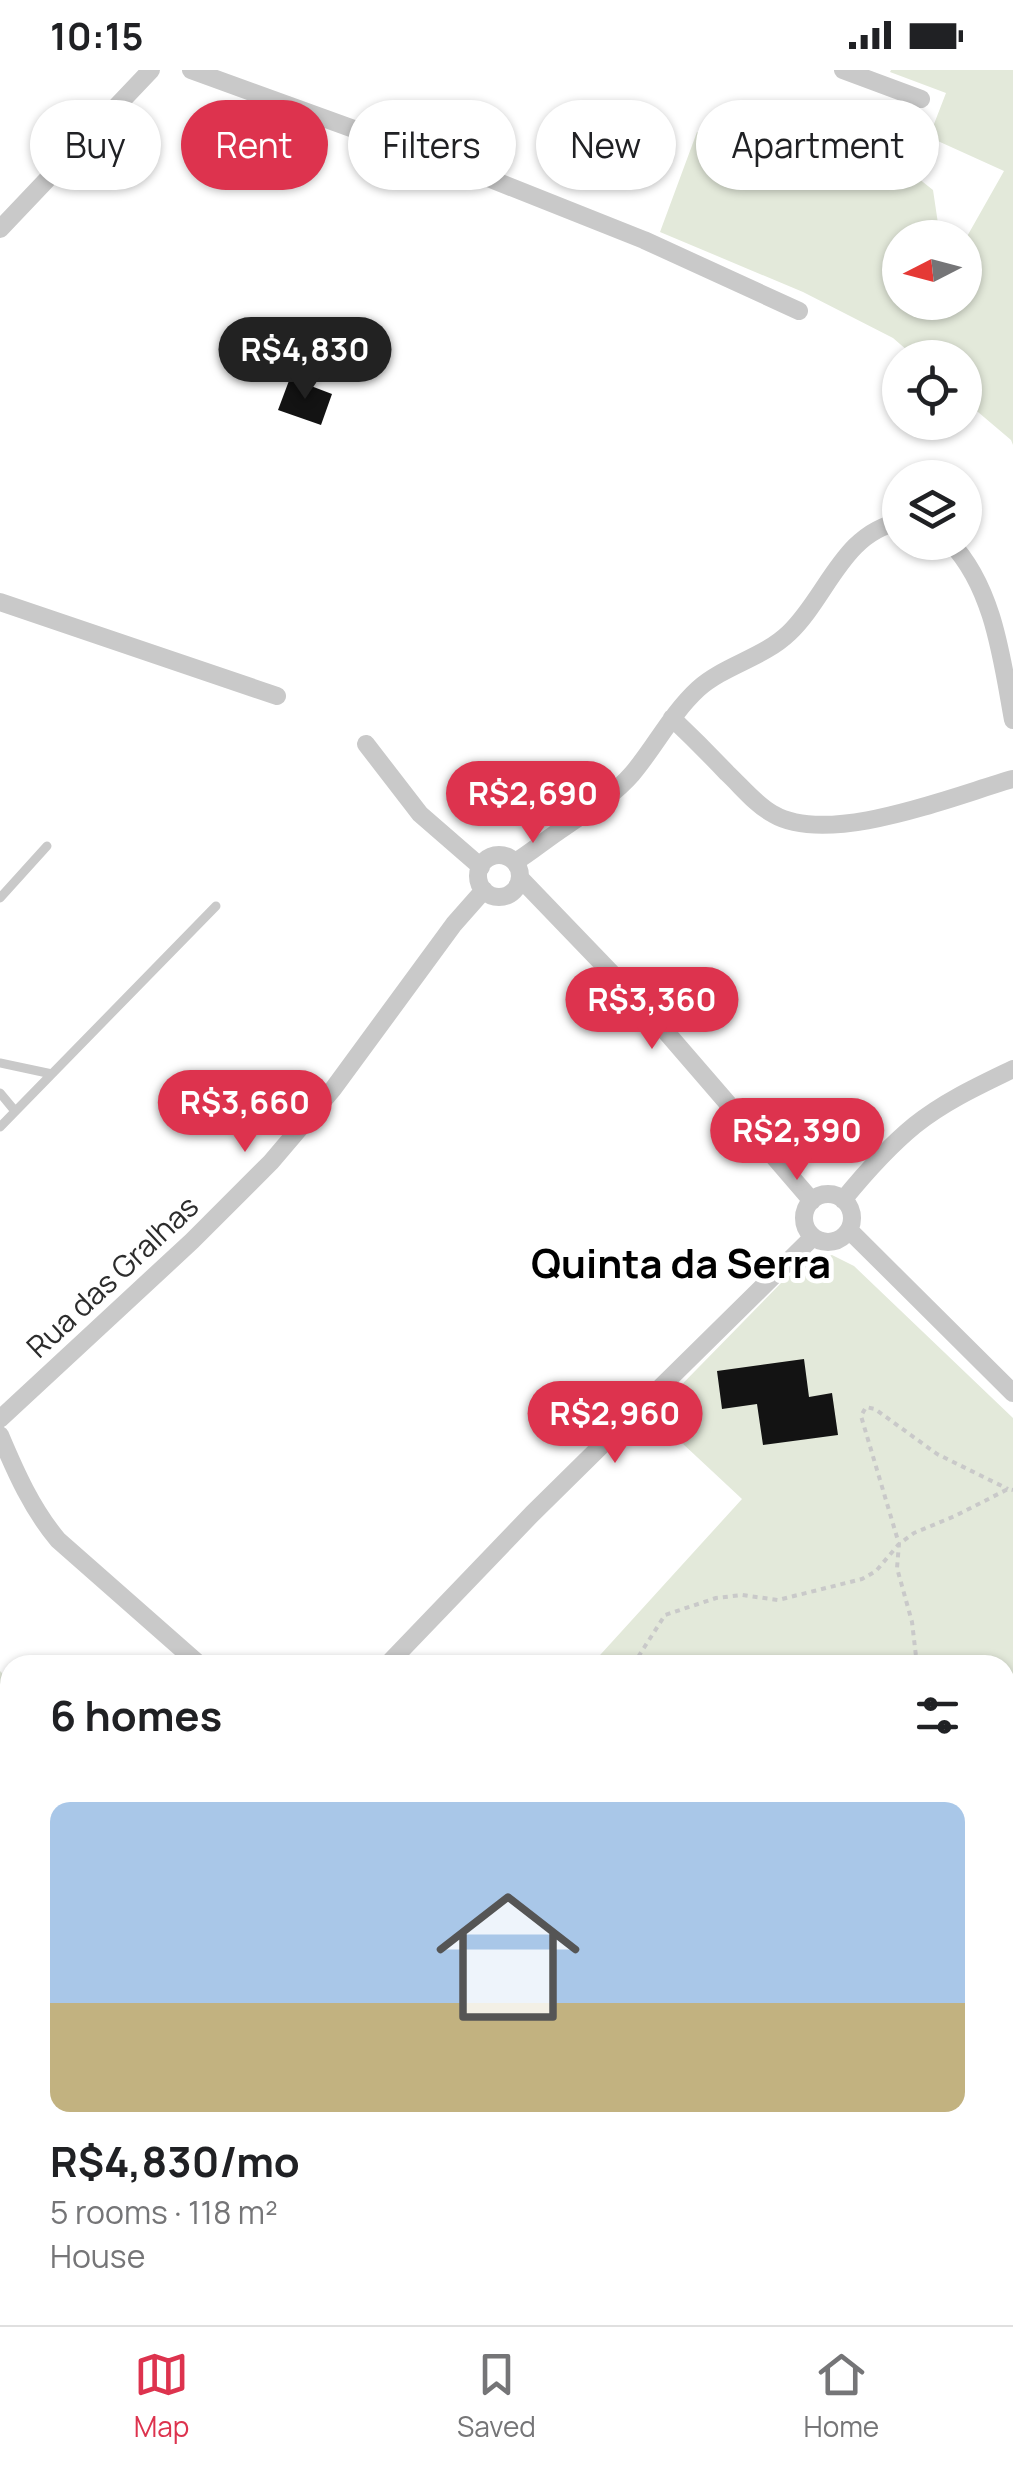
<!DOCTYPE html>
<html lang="en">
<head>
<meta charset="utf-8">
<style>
  :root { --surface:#fff; --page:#f2f2f2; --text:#202124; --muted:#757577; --line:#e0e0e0; --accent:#dd334e }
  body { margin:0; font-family:Manrope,sans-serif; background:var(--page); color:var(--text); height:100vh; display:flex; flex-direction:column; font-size:38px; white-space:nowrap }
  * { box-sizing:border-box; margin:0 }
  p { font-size:32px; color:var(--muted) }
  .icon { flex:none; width:55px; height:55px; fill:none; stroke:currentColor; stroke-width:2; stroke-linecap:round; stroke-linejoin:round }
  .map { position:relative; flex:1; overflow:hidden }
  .drawer { position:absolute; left:0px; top:1585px; width:1015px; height:670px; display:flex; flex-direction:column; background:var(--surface); border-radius:30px 30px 0 0; box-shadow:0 2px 8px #0004 }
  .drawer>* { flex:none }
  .guide { position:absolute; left:30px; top:30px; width:955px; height:90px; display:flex; gap:20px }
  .needle { width:65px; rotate:264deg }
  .controls { position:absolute; left:882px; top:150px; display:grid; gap:20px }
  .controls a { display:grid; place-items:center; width:100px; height:100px; border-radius:50%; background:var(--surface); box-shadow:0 2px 8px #0004; font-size:50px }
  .price { position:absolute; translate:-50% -85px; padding:0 22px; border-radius:35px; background:var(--accent); color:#fff; font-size:32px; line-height:65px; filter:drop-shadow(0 2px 5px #0008) }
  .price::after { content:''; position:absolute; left:50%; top:60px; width:30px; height:22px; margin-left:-15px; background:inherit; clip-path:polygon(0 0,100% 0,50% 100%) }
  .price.on { background:#222; color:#fff }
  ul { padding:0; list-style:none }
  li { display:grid; align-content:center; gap:20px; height:530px; padding:0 50px }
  li span { display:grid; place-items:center; height:310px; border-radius:20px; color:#555 }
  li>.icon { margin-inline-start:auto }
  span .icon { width:180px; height:180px; fill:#fffc; stroke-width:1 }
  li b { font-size:42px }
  h2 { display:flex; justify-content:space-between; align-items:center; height:120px; padding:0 50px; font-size:42px }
  .tag { padding:0 35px; border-radius:45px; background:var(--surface); box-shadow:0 2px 8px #0004; font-size:35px; line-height:90px }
  .tag.on { background:var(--accent); color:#fff }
  .status { display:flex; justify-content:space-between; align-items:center; height:70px; padding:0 50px; background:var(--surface); direction:ltr }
  .status svg { height:28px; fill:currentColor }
  .dock { display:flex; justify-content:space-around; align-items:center; height:140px; border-top:2px solid var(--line); background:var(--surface); font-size:28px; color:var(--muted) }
  .dock a { display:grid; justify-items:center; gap:5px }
  .dock .on { color:var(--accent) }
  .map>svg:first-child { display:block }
  .green { fill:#e3e9da }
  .water { fill:#c6dee9 }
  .building { fill:#131313 }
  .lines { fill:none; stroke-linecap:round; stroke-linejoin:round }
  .path { stroke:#c9c9c9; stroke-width:4; stroke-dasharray:5 5; stroke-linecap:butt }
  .service { stroke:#c9c9c9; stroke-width:9 }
  .minor { stroke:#c9c9c9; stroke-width:18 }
  .labels { text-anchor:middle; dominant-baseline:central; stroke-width:10; stroke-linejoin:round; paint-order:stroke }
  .street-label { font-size:30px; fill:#2c2c2c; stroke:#fff }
  .district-label { font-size:40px; font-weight:bold; fill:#000; stroke:#fff }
</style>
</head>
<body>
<div class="status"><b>10:15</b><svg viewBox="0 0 49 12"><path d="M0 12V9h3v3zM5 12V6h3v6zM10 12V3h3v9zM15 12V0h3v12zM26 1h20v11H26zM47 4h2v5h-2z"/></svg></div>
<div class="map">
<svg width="1013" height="2255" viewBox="0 0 1013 2255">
  <rect width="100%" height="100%" fill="#fff"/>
  <path class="green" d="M891,0h122v375l-2,-5 -46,-39v-43l-50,-1 -22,-19 -90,-46 -143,-60 37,-100 116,57 52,-53 68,54 7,47 -40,1v64h65v-62l39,-69 -75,-34 17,-44 -56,-21z
    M832,1185l22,11 159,152v691l-8,1v-445h-414l151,-166 -90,-84 131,-134 26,-20z
    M0,1601l10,10v130l-10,9z
    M551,2245h225l13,10h-244z"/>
  <path class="water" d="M10,2209v36h121l-2,10h-129v-41z"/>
  <path class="building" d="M290,308l42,16 -11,31 -43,-15z
    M804,1289l5,38 23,-4 6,42 -75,10 -6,-41 -35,5 -5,-38z"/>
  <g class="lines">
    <path class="path" d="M633,1595l32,-50 51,-17 26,-3 36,5 84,-21 14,-8 23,-27 15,-11 41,-17 53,-27 5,1
      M872,1595h13
      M917,1595l-5,-43 -15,-54 2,-24 -38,-128 5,-9 9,2 62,45 71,35
      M1005,1743h8
      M1005,1892l8,-11
      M0,2125l10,-5
      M143,2255l5,-10"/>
    <path class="service" d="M0,828l47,-52
      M0,993l52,11
      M0,1023l15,18
      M0,1057l216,-221"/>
    <path class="minor" d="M191,0l287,104 166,66 155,71
      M843,0l78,29
      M0,159l151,-159
      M950,472c44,46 52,118 63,178
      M0,532l277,94
      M672,648c19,18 37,36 55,55 15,14 28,31 46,41 56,33 180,-18 240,-35
      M366,674l54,70 61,53
      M478 806a21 21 0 1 1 42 0a21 21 0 1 1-42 0Z
      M515,792c15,-9 29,-21 44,-31 24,-17 53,-34 73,-57 23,-27 39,-60 66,-85 27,-24 65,-31 91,-56 38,-36 54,-101 111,-111
      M520,808l128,133 164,190
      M804 1148a24 24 0 1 1 48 0a24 24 0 1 1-48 0Z
      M843,1130c22,-27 45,-53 72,-75 30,-24 65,-40 98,-56
      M849,1160l164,163
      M0,1349l192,-178 79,-79 62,-73 121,-165 30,-34
      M0,1365c16,38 32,74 58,105l142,125
      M387,1595l145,-151 281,-277
      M0,1900l10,-8
      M1005,2073l8,-1
      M1005,2179l8,4
      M354,2255l6,-10"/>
  </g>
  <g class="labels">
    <g class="street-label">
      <text transform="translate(112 1206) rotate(-43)">Rua das Gralhas</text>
    </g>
    <g class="district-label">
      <text x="681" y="1192">Quinta da Serra</text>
    </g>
  </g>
</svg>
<div class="controls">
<a><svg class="needle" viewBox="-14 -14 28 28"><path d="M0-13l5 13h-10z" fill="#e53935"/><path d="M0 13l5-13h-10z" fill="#757577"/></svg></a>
<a><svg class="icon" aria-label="locate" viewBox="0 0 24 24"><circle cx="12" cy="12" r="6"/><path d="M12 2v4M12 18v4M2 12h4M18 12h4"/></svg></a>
<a><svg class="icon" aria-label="layers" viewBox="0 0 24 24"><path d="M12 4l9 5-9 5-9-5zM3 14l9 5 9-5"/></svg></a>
</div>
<b class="price on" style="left:305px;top:332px">R$4,830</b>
<b class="price" style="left:533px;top:776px">R$2,690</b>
<b class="price" style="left:652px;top:982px">R$3,360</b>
<b class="price" style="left:245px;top:1085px">R$3,660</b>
<b class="price" style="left:797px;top:1113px">R$2,390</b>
<b class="price" style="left:615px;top:1396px">R$2,960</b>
<div class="guide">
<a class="tag">Buy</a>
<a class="tag on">Rent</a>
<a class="tag">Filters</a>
<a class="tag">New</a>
<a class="tag">Apartment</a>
</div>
<section class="drawer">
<h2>6 homes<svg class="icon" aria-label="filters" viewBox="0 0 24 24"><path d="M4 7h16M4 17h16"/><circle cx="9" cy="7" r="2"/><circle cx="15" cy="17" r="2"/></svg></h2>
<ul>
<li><span style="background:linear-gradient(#a9c7e8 65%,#c2b280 0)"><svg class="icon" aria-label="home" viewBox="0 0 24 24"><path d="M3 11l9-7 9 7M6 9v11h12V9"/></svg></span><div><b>R$4,830/mo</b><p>5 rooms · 118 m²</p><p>House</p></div></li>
</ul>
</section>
</div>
<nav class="dock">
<a class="on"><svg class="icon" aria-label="map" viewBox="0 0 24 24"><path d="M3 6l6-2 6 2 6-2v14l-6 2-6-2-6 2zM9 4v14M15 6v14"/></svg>Map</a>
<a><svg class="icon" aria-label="saved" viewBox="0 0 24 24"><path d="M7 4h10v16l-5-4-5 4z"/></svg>Saved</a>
<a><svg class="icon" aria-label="home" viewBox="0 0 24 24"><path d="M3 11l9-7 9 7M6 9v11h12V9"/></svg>Home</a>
</nav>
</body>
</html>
